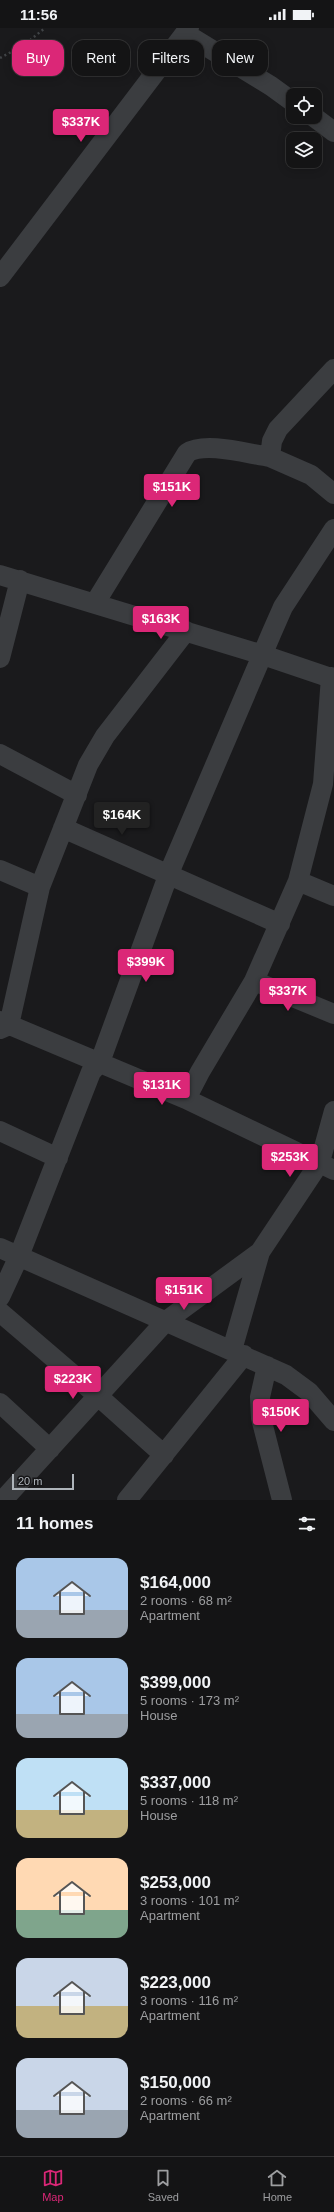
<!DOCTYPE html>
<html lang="en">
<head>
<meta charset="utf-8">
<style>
  :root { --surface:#141415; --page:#212122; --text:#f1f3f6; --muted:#9d9ea0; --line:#333334; --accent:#db2777 }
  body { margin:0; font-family:Arial,sans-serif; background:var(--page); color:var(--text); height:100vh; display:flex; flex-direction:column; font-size:15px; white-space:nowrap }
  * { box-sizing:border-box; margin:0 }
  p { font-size:13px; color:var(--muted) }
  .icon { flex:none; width:22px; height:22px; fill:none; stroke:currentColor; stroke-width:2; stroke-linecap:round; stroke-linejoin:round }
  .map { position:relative; height:1472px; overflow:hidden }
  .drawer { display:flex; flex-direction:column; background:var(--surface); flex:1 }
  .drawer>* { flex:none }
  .guide { position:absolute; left:12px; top:12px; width:310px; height:36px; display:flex; gap:8px }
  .buttons { position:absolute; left:286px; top:60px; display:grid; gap:8px }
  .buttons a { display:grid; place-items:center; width:36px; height:36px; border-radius:8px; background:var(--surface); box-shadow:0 2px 10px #0003,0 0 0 1px var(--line); font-size:20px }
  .scale { position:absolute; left:12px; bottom:10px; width:62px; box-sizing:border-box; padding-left:4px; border:2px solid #aeb4ba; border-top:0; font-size:11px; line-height:14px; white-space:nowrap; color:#aeb4ba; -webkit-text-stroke:3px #151517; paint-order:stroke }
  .price { position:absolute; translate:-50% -34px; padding:0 9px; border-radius:4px; background:var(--accent); color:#fff; font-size:13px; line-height:26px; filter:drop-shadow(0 1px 2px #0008) }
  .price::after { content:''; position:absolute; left:50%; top:24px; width:12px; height:9px; margin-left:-6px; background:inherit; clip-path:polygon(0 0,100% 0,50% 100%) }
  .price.on { background:#222; color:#fff }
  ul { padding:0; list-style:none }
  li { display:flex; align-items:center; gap:12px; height:100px; padding:0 16px }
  li span { display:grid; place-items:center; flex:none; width:112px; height:80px; border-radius:12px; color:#555 }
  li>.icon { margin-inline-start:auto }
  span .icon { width:48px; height:48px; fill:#fffc; stroke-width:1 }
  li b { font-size:17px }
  h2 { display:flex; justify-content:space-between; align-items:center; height:48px; padding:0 16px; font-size:17px }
  .pill { padding:0 14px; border-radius:12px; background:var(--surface); box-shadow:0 2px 10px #0003,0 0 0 1px var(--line); font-size:14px; line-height:36px }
  .pill.on { background:var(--accent); color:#fff }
  .status { display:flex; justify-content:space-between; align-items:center; height:28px; padding:0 20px; background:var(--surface); direction:ltr }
  .status svg { height:11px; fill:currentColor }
  .dock { display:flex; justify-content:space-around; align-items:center; height:56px; border-top:1px solid var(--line); background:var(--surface); font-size:11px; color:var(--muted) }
  .dock a { display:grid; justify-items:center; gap:2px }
  .dock .on { color:var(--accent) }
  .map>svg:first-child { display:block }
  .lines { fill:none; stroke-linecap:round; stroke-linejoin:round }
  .path { stroke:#414447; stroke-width:2.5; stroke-dasharray:2 3; stroke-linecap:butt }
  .minor { stroke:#3b3d40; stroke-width:20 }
</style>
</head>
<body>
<div class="status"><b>11:56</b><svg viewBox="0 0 49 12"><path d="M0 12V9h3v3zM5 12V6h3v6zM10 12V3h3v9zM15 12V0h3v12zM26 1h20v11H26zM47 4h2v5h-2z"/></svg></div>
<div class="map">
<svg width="334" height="1472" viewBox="0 0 334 1472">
  <rect width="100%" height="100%" fill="#1a1a1c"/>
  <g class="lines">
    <path class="path" d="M0,30l24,-13 21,-17"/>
    <path class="minor" d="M186,6l85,52 22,16
      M314,89l20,15
      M0,249l189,-249
      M334,341l-56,60 -6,12 -2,16 41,18 23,19
      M0,547l263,80 71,24
      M95,575l92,-150c18,-12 61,1 83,4
      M0,630l20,-78
      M0,726l77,41
      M63,800l217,96
      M0,842l40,17
      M298,853l36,15
      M254,953l80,33
      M0,993l186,78 148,71
      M0,1001l9,-4 31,-138 48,-122 17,-29 81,-105
      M186,1071l14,-27 54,-91 44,-100 25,-97 8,-107
      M0,1103l58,27
      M0,1220l286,127 23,17 25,29
      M0,1269l19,-41 72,-184 9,-10 69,-189 103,-241 11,-25 51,-78
      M0,1284l98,84 66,59
      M232,1322l28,-98 60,-90 14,-51
      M267,1338l-7,31 1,21 21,82
      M0,1375l50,46
      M3,1472l163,-179 94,-69
      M127,1472l117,-145"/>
  </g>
</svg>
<div class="buttons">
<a><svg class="icon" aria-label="locate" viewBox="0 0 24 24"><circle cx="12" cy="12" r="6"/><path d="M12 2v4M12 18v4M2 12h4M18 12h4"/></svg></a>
<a><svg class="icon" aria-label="layers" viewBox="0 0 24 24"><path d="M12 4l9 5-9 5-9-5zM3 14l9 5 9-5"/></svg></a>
</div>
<div class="scale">20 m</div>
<b class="price" style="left:81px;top:115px">$337K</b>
<b class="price" style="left:172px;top:480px">$151K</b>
<b class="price" style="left:161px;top:612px">$163K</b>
<b class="price on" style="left:122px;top:808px">$164K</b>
<b class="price" style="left:146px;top:955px">$399K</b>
<b class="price" style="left:288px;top:984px">$337K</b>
<b class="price" style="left:162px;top:1078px">$131K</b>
<b class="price" style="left:290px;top:1150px">$253K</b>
<b class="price" style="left:184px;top:1283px">$151K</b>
<b class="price" style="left:73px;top:1372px">$223K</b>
<b class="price" style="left:281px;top:1405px">$150K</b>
<div class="guide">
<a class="pill on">Buy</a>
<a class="pill">Rent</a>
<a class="pill">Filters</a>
<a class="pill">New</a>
</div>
</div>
<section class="drawer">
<h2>11 homes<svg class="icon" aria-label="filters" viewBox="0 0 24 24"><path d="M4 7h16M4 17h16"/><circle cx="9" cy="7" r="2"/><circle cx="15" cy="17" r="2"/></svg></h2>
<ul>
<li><span style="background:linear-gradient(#a9c7e8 65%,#9aa5b1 0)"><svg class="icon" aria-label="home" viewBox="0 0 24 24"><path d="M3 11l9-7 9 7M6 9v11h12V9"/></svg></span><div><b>$164,000</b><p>2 rooms · 68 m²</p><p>Apartment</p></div></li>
<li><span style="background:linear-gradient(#a9c7e8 70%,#9aa5b1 0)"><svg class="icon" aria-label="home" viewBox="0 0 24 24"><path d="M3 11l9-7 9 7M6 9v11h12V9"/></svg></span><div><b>$399,000</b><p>5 rooms · 173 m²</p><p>House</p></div></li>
<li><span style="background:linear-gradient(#bfe0f5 65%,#c2b280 0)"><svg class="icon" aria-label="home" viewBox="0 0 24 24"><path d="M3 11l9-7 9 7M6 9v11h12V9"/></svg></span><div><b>$337,000</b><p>5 rooms · 118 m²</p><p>House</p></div></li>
<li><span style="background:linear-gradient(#ffd9b3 65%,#7fa58c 0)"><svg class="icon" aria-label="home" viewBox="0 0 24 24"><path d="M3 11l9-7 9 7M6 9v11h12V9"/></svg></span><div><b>$253,000</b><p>3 rooms · 101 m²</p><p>Apartment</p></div></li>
<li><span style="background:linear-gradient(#c9d6e8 60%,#c2b280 0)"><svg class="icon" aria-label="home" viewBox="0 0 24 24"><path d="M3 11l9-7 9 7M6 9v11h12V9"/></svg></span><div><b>$223,000</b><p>3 rooms · 116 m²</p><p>Apartment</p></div></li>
<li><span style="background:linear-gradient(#c9d6e8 65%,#9aa5b1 0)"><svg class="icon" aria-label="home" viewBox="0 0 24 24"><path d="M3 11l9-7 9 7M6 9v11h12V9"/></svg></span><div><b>$150,000</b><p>2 rooms · 66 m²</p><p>Apartment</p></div></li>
</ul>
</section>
<nav class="dock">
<a class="on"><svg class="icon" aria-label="map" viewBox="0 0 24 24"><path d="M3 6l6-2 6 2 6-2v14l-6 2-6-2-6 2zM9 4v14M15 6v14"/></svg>Map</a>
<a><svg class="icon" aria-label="saved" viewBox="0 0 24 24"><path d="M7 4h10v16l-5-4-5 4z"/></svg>Saved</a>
<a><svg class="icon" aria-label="home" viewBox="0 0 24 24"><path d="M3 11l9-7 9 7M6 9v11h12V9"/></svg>Home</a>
</nav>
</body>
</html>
